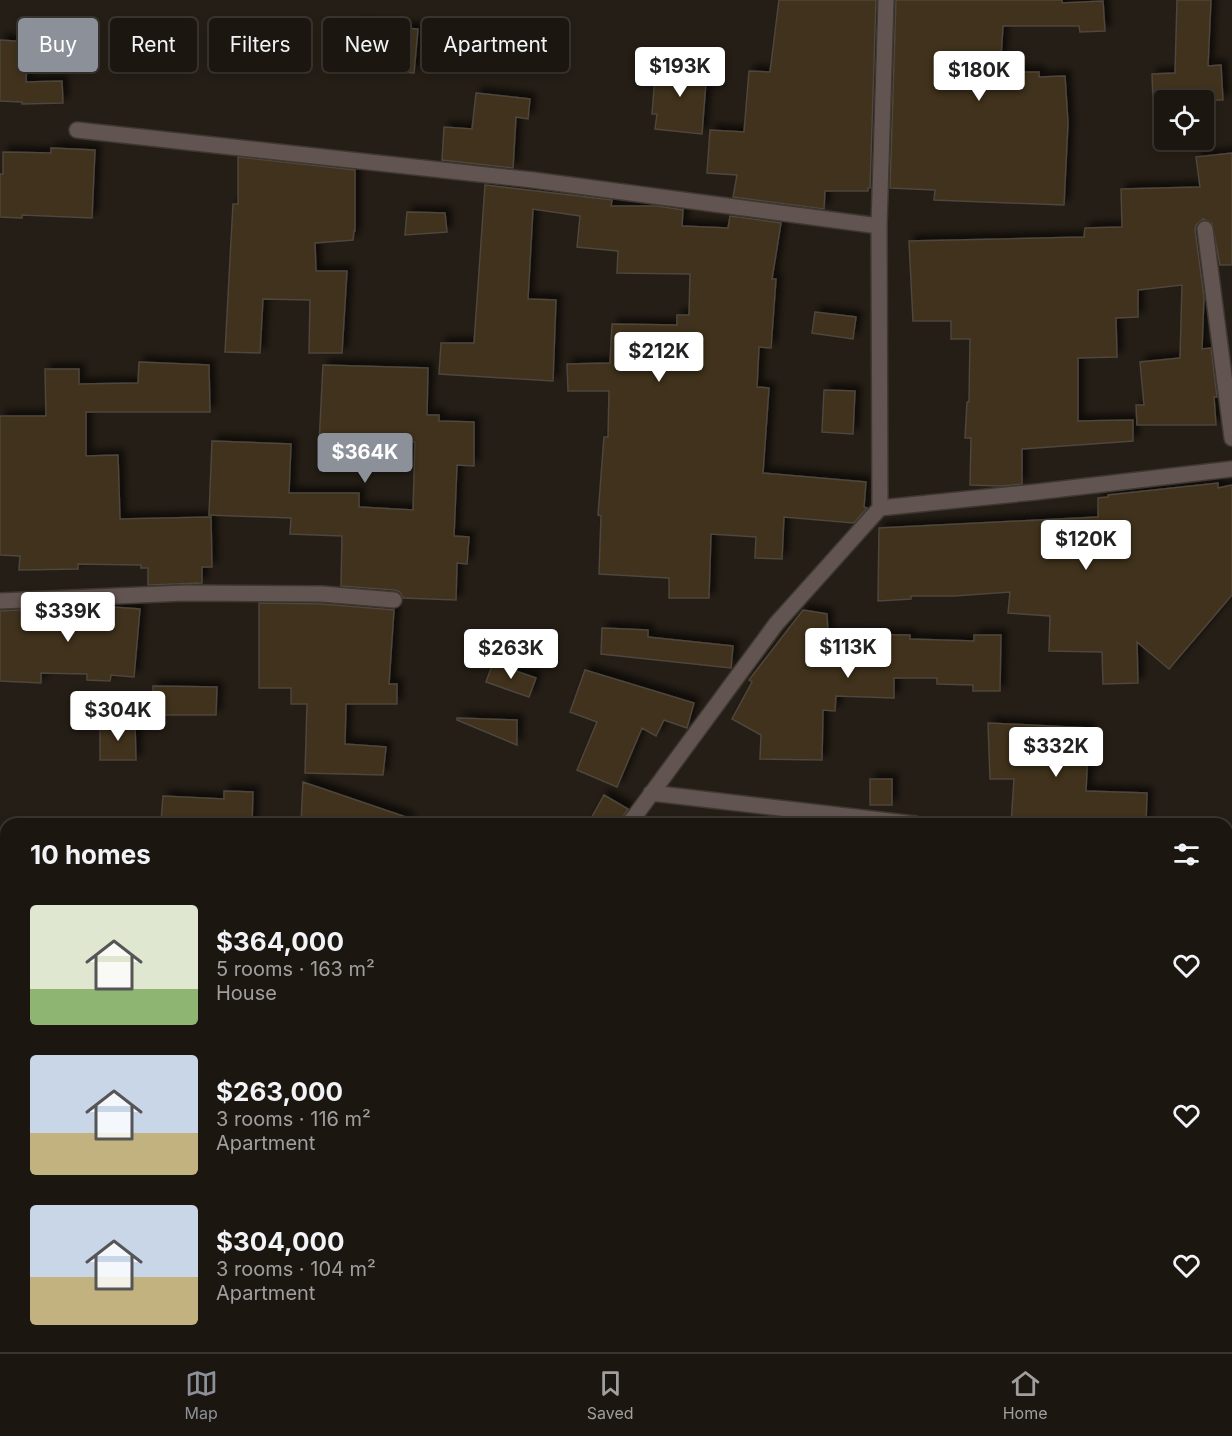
<!DOCTYPE html>
<html lang="en">
<head>
<meta charset="utf-8">
<style>
  :root { --surface:#1c1610; --page:#251f19; --text:#f1f3f6; --muted:#a09f9f; --line:#3a3530; --accent:#8c9099 }
  body { margin:0; font-family:Inter,sans-serif; background:var(--page); color:var(--text); height:100vh; display:flex; flex-direction:column; font-size:22px; white-space:nowrap }
  * { box-sizing:border-box; margin:0 }
  p { font-size:20px; color:var(--muted) }
  .icon { flex:none; width:33px; height:33px; fill:none; stroke:currentColor; stroke-width:2; stroke-linecap:round; stroke-linejoin:round }
  .map { position:relative; flex:1; overflow:hidden }
  .details { position:absolute; left:0px; top:818px; width:1233px; height:536px; display:flex; flex-direction:column; background:var(--surface); border-radius:18px 18px 0 0; box-shadow:0 3px 9px #0003,0 0 0 2px var(--line) }
  .details>* { flex:none }
  .banner { position:absolute; left:18px; top:18px; width:600px; height:54px; display:flex; gap:12px }
  .fabs { position:absolute; left:1154px; top:90px; display:grid; gap:12px }
  .fabs a { display:grid; place-items:center; width:60px; height:60px; border-radius:6px; background:var(--surface); box-shadow:0 3px 9px #0003,0 0 0 2px var(--line); font-size:30px }
  .price { position:absolute; translate:-50% -51px; padding:0 14px; border-radius:6px; background:#fff; color:#222; font-size:20px; line-height:39px; filter:drop-shadow(0 2px 3px #0008) }
  .price::after { content:''; position:absolute; left:50%; top:36px; width:18px; height:14px; margin-left:-9px; background:inherit; clip-path:polygon(0 0,100% 0,50% 100%) }
  .price.selected { background:var(--accent); color:#fff }
  ul { padding:0; list-style:none }
  li { display:flex; align-items:center; gap:18px; height:150px; padding:0 30px }
  li span { display:grid; place-items:center; flex:none; width:168px; height:120px; border-radius:6px; color:#555 }
  li>.icon { margin-inline-start:auto }
  span .icon { width:72px; height:72px; fill:#fffc; stroke-width:1 }
  li b { font-size:26px }
  h2 { display:flex; justify-content:space-between; align-items:center; height:72px; padding:0 30px; font-size:26px }
  .pill { padding:0 21px; border-radius:6px; background:var(--surface); box-shadow:0 3px 9px #0003,0 0 0 2px var(--line); font-size:21px; line-height:54px }
  .pill.selected { background:var(--accent); color:#fff }
  .dock { display:flex; justify-content:space-around; align-items:center; height:84px; border-top:2px solid var(--line); background:var(--surface); font-size:16px; color:var(--muted) }
  .dock a { display:grid; justify-items:center; gap:3px }
  .dock .selected { color:var(--accent) }
  .map>svg:first-child { display:block }
  .building { fill:#41301a; stroke:#4e463d; stroke-width:1.5; filter:url(#shadow) }
  .lines { fill:none; stroke-linecap:round; stroke-linejoin:round }
  .minor-casing { stroke:#3e3830; stroke-width:18 }
  .minor { stroke:#625451; stroke-width:15 }
</style>
</head>
<body>
<div class="map">
<svg width="1232" height="1352" viewBox="0 0 1232 1352">
  <defs>
    <filter id="shadow"><feDropShadow dx="5.5" dy="-5.5" stdDeviation="3" flood-color="#0009"/></filter>
  </defs>
  <rect width="100%" height="100%" fill="#251e16"/>
  <path class="building" d="M779,0h97l-6,188h-2v3h-43l-1,18 -91,-12 4,-22 -30,-2 3,-43 34,2 5,-61 21,1z
    M896,0h166v3l41,-2 2,30 -25,1 -1,-6h-76l-3,46h39v5l26,-1 3,47 -4,82 -130,-5 1,-10 -45,-2z
    M1177,0h34l-3,66 13,-1 2,35h-70l-1,-26 23,-1z
    M356,25l62,4 -4,44 -61,-5z
    M0,40l28,2 -2,40 36,-1 1,22 -41,1v-2l-22,-1z
    M656,64l51,5 -5,65 -47,-5 2,-15h-5z
    M476,93l54,6 -2,20 -12,-2 -3,51 -71,-8 2,-33 28,2z
    M51,148l44,2 -3,68 -70,-3v3l-22,-1v-43h3v-22l48,1z
    M1232,153v112h-12l-8,-42 -9,-4 -7,6 -1,5 9,67 -2,52 9,-1 6,49h-3l2,28h-79l-1,-20h8l-4,-43 40,-4 2,-73 -44,5v27l-22,1 1,39 -39,1v63l55,-1v21l-111,8v35l-21,2 -31,-1 1,-47h-6l2,-36h2l1,-63h-19v-18h-38l-4,-80 175,-4 1,-9 37,-1 -1,-38 79,-2 -4,-30z
    M238,157l117,13v61h-1l-1,9 -38,3 1,28h31l-5,82h-33l1,-53 -47,-1 -3,54 -35,-1 8,-148h5z
    M485,185l127,15 -1,6h46l26,4 -1,16 46,2 2,-12 51,7 -9,56h4l-5,69 -12,-1 -2,40 12,1 -6,85 103,9 -2,25 3,1 -13,15 -70,-6 -2,42 -27,-1 1,-21 -45,-3 -2,64h-40v-20l-70,-4 2,-58 -3,-1 6,-78h4l1,-46h-41l-1,-27 43,-1 2,-39 65,1v-10h12l1,-41 -73,-1 1,-22 -41,-4 3,-31 -47,-7 -5,90 28,1 -3,81 -114,-7 2,-31h33z
    M407,212l38,1 2,19 -42,3z
    M815,312l41,5 -3,22 -41,-6z
    M139,362l70,3 1,47h-124v44l32,-1 2,64 91,-2 1,50h-10v16l-54,2v-17h-7v-3l-63,-1v5l-59,1 1,-14 -20,-1v-139h46l-1,-47h34v15l59,-1z
    M323,365l105,3 -1,47h12v6l35,1v44l-17,-1 -3,71 15,1 -2,27 -10,-1 -1,37 -53,-2 -3,-6 -5,-2 -54,-4 1,-50 -52,-2 1,-16 -82,-3 3,-74 79,3 -2,49h70v14l54,3 2,-68 -75,-4v7l-21,-1z
    M824,390l31,1 -2,43 -31,-2z
    M1218,483v5l14,-3v110l-63,74 -32,-27 1,41 -35,1 -1,-32 -53,-1 1,-35 -42,-3 2,-21 -56,4h-43v3l-33,2 1,-73 219,-11v-19l10,-1v-2z
    M259,603l63,1 72,6 -5,74h8v20h-51l-1,40 41,3 -3,28 -78,-2 2,-69h-16v-16h-32z
    M99,606l41,3 -6,68 -23,-2 -1,6 -23,-1v-6l-46,-1v10l-41,-2v-70z
    M803,610l24,4 1,20 82,1v4l64,2v-6h27l-1,56h-27v-6l-36,-1v-6h-43v20l-58,-2 -1,15 -12,-1 -1,50 -62,-1 1,-24 -29,-16 20,-37 -3,-2z
    M602,628l46,2v7l85,9 -2,22 -130,-14z
    M493,663l43,15 -7,19 -43,-15z
    M585,670l109,33 -7,25 -23,-8 -8,16 -14,-8 -25,59 -40,-17 20,-48 -27,-10z
    M153,686l64,1 -1,28h-63z
    M457,718l60,2v25l-60,-25z
    M100,723h35l1,37h-36z
    M988,723l101,5 -3,63 61,2 -1,31h-135l3,-45h-24z
    M870,779h22v26h-22z
    M303,782l106,36v4l-108,2z
    M224,791l29,1 -1,32 -91,-2 2,-26 61,3z
    M604,795l24,14 -9,15h-31z"/>
  <g class="lines">
    <defs>
      <path id="minor" d="M77,130l456,50 346,46
        M1205,229l27,209
        M880,508l-1,-282 7,-226
        M0,601l185,-8 137,1 72,6
        M651,793l264,31
        M629,824l147,-200 104,-116 156,-16 196,-23
        M0,1124l6,-1
        M495,1347l2,5"/>
    </defs>
    <use href="#minor" class="minor-casing"/>
    <use href="#minor" class="minor"/>
  </g>
</svg>
<div class="fabs">
<a><svg class="icon" aria-label="locate" viewBox="0 0 24 24"><circle cx="12" cy="12" r="6"/><path d="M12 2v4M12 18v4M2 12h4M18 12h4"/></svg></a>
</div>
<b class="price" style="left:680px;top:98px">$193K</b>
<b class="price" style="left:979px;top:102px">$180K</b>
<b class="price" style="left:659px;top:383px">$212K</b>
<b class="price selected" style="left:365px;top:484px">$364K</b>
<b class="price" style="left:1086px;top:571px">$120K</b>
<b class="price" style="left:68px;top:643px">$339K</b>
<b class="price" style="left:848px;top:679px">$113K</b>
<b class="price" style="left:511px;top:680px">$263K</b>
<b class="price" style="left:118px;top:742px">$304K</b>
<b class="price" style="left:1056px;top:778px">$332K</b>
<div class="banner">
<a class="pill selected">Buy</a>
<a class="pill">Rent</a>
<a class="pill">Filters</a>
<a class="pill">New</a>
<a class="pill">Apartment</a>
</div>
<section class="details">
<h2>10 homes<svg class="icon" aria-label="filters" viewBox="0 0 24 24"><path d="M4 7h16M4 17h16"/><circle cx="9" cy="7" r="2"/><circle cx="15" cy="17" r="2"/></svg></h2>
<ul>
<li><span style="background:linear-gradient(#dfe7d0 70%,#8fb573 0)"><svg class="icon" aria-label="home" viewBox="0 0 24 24"><path d="M3 11l9-7 9 7M6 9v11h12V9"/></svg></span><div><b>$364,000</b><p>5 rooms · 163 m²</p><p>House</p></div><svg class="icon" aria-label="heart" viewBox="0 0 24 24"><path d="M12 20l-8-8c-3-5 5-10 8-4 3-6 11-1 8 4z"/></svg></li>
<li><span style="background:linear-gradient(#c9d6e8 65%,#c2b280 0)"><svg class="icon" aria-label="home" viewBox="0 0 24 24"><path d="M3 11l9-7 9 7M6 9v11h12V9"/></svg></span><div><b>$263,000</b><p>3 rooms · 116 m²</p><p>Apartment</p></div><svg class="icon" aria-label="heart" viewBox="0 0 24 24"><path d="M12 20l-8-8c-3-5 5-10 8-4 3-6 11-1 8 4z"/></svg></li>
<li><span style="background:linear-gradient(#c9d6e8 60%,#c2b280 0)"><svg class="icon" aria-label="home" viewBox="0 0 24 24"><path d="M3 11l9-7 9 7M6 9v11h12V9"/></svg></span><div><b>$304,000</b><p>3 rooms · 104 m²</p><p>Apartment</p></div><svg class="icon" aria-label="heart" viewBox="0 0 24 24"><path d="M12 20l-8-8c-3-5 5-10 8-4 3-6 11-1 8 4z"/></svg></li>
</ul>
</section>
</div>
<nav class="dock">
<a class="selected"><svg class="icon" aria-label="map" viewBox="0 0 24 24"><path d="M3 6l6-2 6 2 6-2v14l-6 2-6-2-6 2zM9 4v14M15 6v14"/></svg>Map</a>
<a><svg class="icon" aria-label="saved" viewBox="0 0 24 24"><path d="M7 4h10v16l-5-4-5 4z"/></svg>Saved</a>
<a><svg class="icon" aria-label="home" viewBox="0 0 24 24"><path d="M3 11l9-7 9 7M6 9v11h12V9"/></svg>Home</a>
</nav>
</body>
</html>
